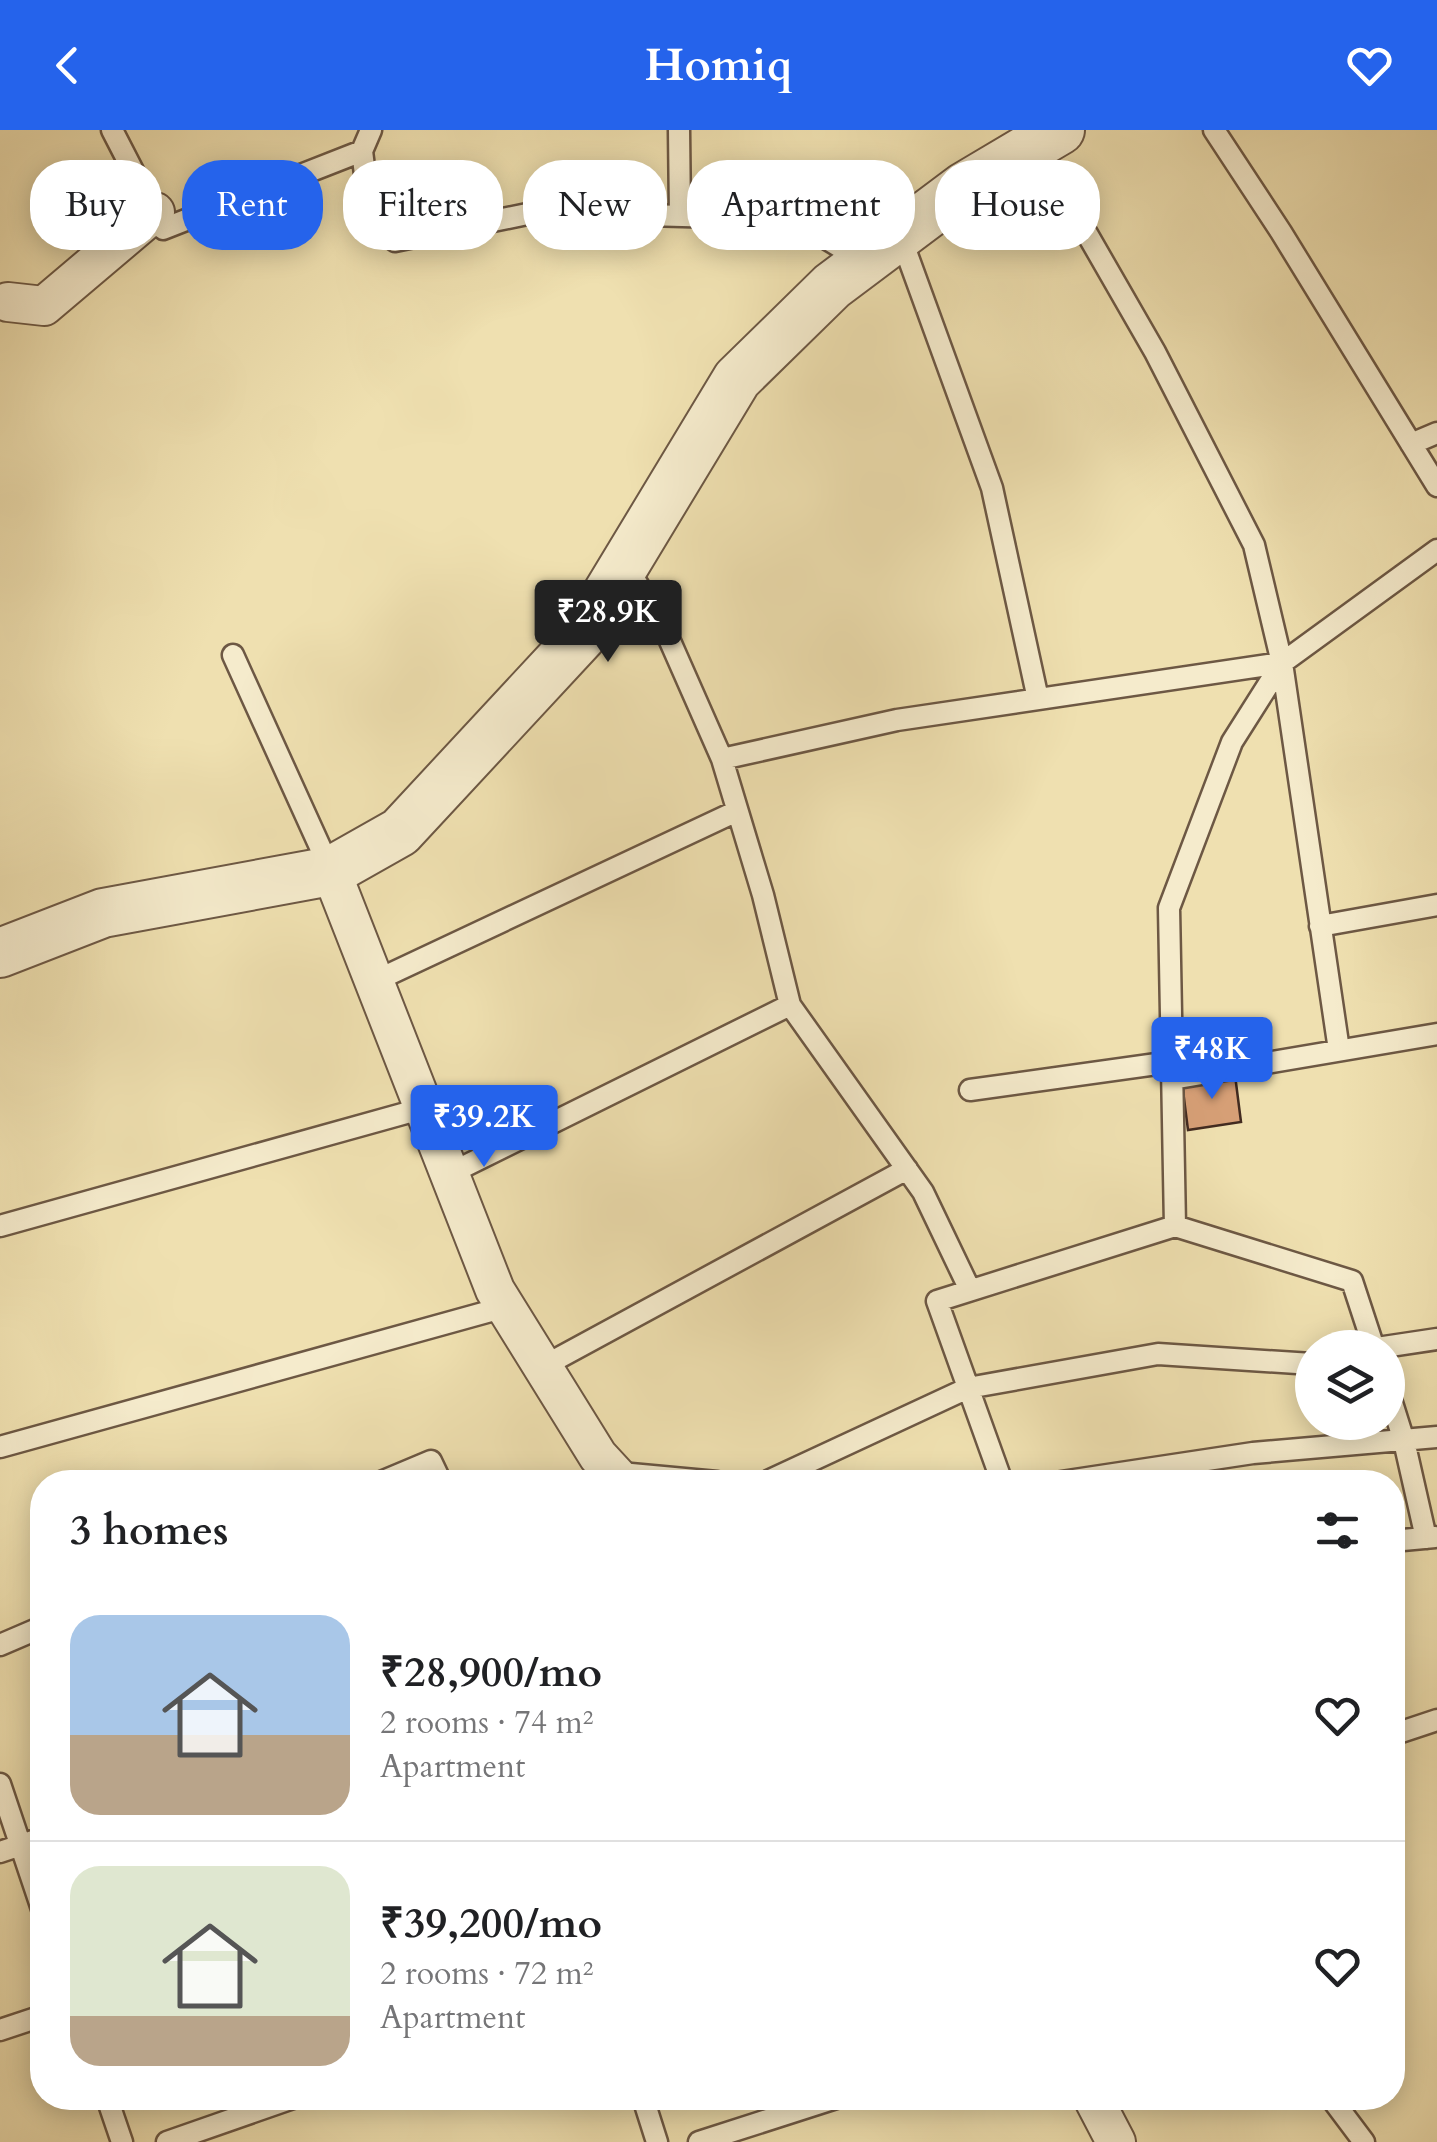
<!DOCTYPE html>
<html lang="en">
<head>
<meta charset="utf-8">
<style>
  :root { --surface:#fff; --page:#f2f2f2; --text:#202124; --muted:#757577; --line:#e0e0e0; --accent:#2563eb }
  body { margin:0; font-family:Cardo,serif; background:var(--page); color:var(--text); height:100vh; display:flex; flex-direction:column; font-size:38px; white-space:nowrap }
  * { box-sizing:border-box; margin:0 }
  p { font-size:32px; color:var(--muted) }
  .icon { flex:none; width:55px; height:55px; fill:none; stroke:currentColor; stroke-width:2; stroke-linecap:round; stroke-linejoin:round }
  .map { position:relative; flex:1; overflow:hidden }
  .sheet { position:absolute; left:30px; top:1340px; width:1375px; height:640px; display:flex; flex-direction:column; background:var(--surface); border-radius:40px; box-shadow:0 5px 25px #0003 }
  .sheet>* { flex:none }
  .banner { position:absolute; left:30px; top:30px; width:1378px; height:90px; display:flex; gap:20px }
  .controls { position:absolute; left:1295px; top:1200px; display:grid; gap:20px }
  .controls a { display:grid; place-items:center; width:110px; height:110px; border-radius:50%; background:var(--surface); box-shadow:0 5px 25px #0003; font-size:50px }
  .price { position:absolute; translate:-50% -85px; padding:0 22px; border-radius:10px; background:var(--accent); color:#fff; font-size:32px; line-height:65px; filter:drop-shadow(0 2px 5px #0008) }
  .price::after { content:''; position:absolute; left:50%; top:60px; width:30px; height:22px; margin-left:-15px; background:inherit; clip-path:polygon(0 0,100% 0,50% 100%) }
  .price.active { background:#222; color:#fff }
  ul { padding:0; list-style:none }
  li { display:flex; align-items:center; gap:30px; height:250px; padding:0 40px }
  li+li { border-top:2px solid var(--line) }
  li span { display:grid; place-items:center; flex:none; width:280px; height:200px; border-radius:30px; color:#555 }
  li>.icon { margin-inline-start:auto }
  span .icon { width:120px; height:120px; fill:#fffc; stroke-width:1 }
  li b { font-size:42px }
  h2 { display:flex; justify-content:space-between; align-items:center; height:120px; padding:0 40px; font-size:42px }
  .tag { padding:0 35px; border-radius:40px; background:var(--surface); box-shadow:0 5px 25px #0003; font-size:35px; line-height:90px }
  .tag.active { background:var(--accent); color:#fff }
  header { display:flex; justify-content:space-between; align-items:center; height:130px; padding:0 40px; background:var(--accent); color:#fff; font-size:45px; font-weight:600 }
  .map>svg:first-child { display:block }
  .building { fill:#d69f76; stroke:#422b20; stroke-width:2.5 }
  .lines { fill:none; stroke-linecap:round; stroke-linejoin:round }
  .service-casing { stroke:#6d5844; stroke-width:25 }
  .minor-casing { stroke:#6d5844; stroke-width:42 }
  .tertiary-casing { stroke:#6d5844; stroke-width:52 }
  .service { stroke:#f5ebcc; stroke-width:20 }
  .minor { stroke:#f5ebcc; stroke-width:38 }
  .tertiary { stroke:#f5ebcc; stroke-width:48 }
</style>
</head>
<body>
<header><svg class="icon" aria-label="back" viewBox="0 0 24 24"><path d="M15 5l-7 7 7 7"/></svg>Homiq<svg class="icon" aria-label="heart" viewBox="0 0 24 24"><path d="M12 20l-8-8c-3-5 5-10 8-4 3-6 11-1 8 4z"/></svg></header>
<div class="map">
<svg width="1437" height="2012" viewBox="0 0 1437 2012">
  <rect width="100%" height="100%" fill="#efe0b0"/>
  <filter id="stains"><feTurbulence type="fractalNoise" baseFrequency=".002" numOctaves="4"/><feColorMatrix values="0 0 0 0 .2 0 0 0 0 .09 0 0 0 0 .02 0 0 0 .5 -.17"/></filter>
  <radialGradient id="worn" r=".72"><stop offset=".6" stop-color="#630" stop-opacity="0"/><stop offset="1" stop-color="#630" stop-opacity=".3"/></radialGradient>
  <path class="building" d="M1235,945l6,47 -53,8 -6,-47z"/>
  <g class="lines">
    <defs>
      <path id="service" d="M112,0l51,99 199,-78
        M371,0l-9,21 5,39 28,51 142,-29 257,7 69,42
        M679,0l1,86
        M1214,0l67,102 156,254
        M1036,15l119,207 99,193 28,118 57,387
        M900,105l92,253 46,211
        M1411,314l26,-11
        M626,436l36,57 60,136 41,136 27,110 133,187 47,98
        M233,525l98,216
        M722,629l175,-39 385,-57
        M1320,796l117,-21
        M375,851l362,-170
        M1172,949l265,-45
        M970,960l201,-28
        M449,1044l341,-169
        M0,1096l424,-118
        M1175,1096l-6,-318 63,-166 50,-79 155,-113
        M1377,1218l60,-9
        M542,1237l365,-198
        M1388,1260l16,51 22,97
        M0,1317l505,-140
        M620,1350l11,-6 86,8
        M381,1352l50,-21 10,21
        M766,1352l202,-94 190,-34 154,10
        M1002,1352l-65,-181 238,-75 177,55 22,67
        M1061,1352l192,-29 184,-16
        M1392,1411l43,-4
        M0,1515l42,-18
        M1392,1605l45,-15
        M0,1654l42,125
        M0,1722l42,-14
        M0,1900l42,-14
        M107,1968l15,44
        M643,1968l14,44
        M1331,1968l33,44
        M167,2012l126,-44
        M699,2012l137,-44"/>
      <path id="minor" d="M8,172l36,4 111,-94
        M331,741l164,419 103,166 24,26
        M1093,1968l23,44"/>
      <path id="tertiary" d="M0,823l103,-40 228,-42 69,-39 181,-195 156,-258 95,-93 132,-99 96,-57"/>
    </defs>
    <use href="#service" class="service-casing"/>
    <use href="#minor" class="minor-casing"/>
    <use href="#tertiary" class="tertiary-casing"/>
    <use href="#service" class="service"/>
    <use href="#minor" class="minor"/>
    <use href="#tertiary" class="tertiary"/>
  </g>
  <rect width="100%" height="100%" filter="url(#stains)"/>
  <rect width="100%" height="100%" fill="url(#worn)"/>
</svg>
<div class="controls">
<a><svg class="icon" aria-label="layers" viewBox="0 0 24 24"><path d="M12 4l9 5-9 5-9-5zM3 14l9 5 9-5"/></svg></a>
</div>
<b class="price active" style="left:608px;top:535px">₹28.9K</b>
<b class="price" style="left:1212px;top:972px">₹48K</b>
<b class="price" style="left:484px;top:1040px">₹39.2K</b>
<div class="banner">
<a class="tag">Buy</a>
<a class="tag active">Rent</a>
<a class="tag">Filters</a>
<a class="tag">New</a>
<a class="tag">Apartment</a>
<a class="tag">House</a>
</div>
<section class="sheet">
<h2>3 homes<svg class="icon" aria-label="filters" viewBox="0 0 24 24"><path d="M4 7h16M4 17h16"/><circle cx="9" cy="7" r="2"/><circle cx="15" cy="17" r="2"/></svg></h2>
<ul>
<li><span style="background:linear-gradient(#a9c7e8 60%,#b9a48a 0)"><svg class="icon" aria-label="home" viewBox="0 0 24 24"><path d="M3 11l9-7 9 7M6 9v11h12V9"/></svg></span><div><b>₹28,900/mo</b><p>2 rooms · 74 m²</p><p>Apartment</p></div><svg class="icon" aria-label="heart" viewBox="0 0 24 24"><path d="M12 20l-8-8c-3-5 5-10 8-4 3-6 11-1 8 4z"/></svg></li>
<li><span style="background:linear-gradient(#dfe7d0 75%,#b9a48a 0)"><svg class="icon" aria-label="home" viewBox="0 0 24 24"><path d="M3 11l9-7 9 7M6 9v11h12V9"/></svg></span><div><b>₹39,200/mo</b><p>2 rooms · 72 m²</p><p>Apartment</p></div><svg class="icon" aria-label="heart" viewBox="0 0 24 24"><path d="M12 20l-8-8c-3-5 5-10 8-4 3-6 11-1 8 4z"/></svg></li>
</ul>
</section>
</div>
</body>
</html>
